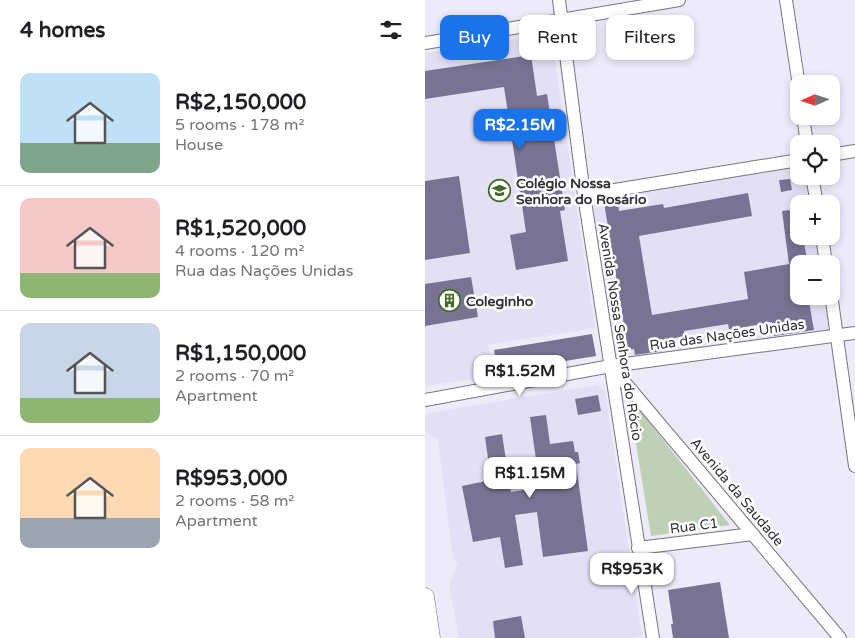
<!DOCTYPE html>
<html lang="en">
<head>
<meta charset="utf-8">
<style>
  :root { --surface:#fff; --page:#f2f2f2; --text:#202124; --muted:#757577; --line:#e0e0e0; --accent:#1a73e8 }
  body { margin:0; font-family:"Varela Round",sans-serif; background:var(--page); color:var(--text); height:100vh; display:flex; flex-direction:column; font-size:19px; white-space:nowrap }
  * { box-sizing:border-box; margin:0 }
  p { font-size:16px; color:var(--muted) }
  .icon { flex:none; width:28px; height:28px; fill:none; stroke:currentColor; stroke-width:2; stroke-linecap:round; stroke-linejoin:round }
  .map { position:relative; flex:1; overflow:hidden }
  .details { display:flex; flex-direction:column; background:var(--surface); width:425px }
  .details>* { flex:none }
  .top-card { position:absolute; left:15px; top:15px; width:340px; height:45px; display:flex; gap:10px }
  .needle { width:32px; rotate:267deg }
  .fabs { position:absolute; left:365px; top:75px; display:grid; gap:10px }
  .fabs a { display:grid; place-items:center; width:50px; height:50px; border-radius:10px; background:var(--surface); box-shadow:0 2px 8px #0003; font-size:25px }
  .price { position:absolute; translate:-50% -42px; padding:0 11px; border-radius:10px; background:#fff; color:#222; font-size:16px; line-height:32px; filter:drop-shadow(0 1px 2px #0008) }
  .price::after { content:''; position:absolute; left:50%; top:30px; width:15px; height:11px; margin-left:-8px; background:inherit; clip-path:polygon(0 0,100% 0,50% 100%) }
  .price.selected { background:var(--accent); color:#fff }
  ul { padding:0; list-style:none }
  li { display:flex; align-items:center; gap:15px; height:125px; padding:0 20px }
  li+li { border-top:1px solid var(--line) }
  li span { display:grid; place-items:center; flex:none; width:140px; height:100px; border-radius:10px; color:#555 }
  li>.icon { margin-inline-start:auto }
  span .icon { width:60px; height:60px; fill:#fffc; stroke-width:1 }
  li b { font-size:21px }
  h2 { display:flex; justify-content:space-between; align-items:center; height:60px; padding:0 20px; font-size:21px }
  .pill { padding:0 18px; border-radius:10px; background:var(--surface); box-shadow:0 2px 8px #0003; font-size:18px; line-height:45px }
  .pill.selected { background:var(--accent); color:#fff }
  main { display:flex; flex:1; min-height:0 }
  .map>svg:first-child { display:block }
  .built { fill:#e3e0f6 }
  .green { fill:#bfd0b6 }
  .building { fill:#787393 }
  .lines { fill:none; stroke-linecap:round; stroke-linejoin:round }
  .street-casing { stroke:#777582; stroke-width:14 }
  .secondary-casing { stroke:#777582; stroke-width:19 }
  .street { stroke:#fff; stroke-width:12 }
  .secondary { stroke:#fff; stroke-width:18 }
  .labels { text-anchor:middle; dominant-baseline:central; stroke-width:5; stroke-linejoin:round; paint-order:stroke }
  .poi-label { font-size:14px; font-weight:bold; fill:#333238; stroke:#fff; text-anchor:start }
  .street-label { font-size:14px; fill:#333238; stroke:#fff }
</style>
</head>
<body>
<main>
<section class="details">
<h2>4 homes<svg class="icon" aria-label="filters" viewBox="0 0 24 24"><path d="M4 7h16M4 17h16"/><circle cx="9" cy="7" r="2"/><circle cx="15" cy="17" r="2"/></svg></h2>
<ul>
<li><span style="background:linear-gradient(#bfe0f5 70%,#7fa58c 0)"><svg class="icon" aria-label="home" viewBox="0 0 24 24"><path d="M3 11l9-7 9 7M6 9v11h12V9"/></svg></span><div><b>R$2,150,000</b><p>5 rooms · 178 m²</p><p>House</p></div></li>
<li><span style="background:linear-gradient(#f6c9c9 75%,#8fb573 0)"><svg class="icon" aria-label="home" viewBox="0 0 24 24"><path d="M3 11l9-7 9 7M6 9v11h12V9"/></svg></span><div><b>R$1,520,000</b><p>4 rooms · 120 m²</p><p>Rua das Nações Unidas</p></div></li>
<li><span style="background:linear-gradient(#c9d6e8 75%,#8fb573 0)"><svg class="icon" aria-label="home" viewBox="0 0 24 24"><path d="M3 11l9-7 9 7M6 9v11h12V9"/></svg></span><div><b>R$1,150,000</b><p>2 rooms · 70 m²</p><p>Apartment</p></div></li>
<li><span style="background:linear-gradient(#ffd9b3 70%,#9aa5b1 0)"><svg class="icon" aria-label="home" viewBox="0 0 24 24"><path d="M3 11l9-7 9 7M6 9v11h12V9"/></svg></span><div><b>R$953,000</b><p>2 rooms · 58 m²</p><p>Apartment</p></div></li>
</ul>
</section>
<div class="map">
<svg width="430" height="638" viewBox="0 0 430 638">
  <rect width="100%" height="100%" fill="#edebfa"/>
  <path class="built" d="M126,34l44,294 -107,17 6,31 -69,10v-333z
    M374,162v14h9l5,28h-14v32h19l4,28h-23v32h28l6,34 -222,36 -24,-171z
    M172,385l8,6 37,245 -9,2h-174l-10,-53 9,-22 -5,-4 -15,-119 -13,-9v-14l4,-4z"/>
  <path class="green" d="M203,395l102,130 -79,11z"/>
  <path class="building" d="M106,55l6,41 10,-2 18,116 -5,1 8,50 -52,9 -6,-35 16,-3 -22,-145 -79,12v-28z
    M34,176l11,77 -45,7v-79z
    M365,179l2,11 -11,2 -2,-12z
    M323,193l4,23 -113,20 13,79 96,-16 -4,-27 45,-8 -7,-53 17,-2v27h4l4,24 -8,1v35h9l6,34 -40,6 -2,-14 -43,8 -1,-6 -44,7 1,5 -26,5 3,10 -27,4 -1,-6 -6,1 -24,-148 14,-2 1,11 44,-7 1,4z
    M46,277l7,40 -53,9v-42z
    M167,334l4,22 -98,16 -4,-22z
    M173,395l3,16 -23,4 -3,-16z
    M121,415l4,29 23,-3 2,11h3l2,11 -4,1 12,87 -45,6 -6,-45 -22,3 8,50 -18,3 -5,-31 -27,5 -11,-56 29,-6 -6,-43 17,-3 9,58 29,-4 -10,-71z
    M295,582l9,56h-56l-2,-14h2l-5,-34z
    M96,616l4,22h-30l-2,-17z"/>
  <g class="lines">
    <defs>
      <path id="street" d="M134,0l25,195 69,443
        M361,0l13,86
        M0,43l254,-43
        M378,116l4,28
        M406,155l24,-4
        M387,176l5,28
        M159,195l215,-35
        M397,236l4,28
        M406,294l24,172
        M186,366l229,272
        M0,400l186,-34 244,-33
        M213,548l115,-14"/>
      <path id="secondary" d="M0,597l6,41"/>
    </defs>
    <use href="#street" class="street-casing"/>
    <use href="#secondary" class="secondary-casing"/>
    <use href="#street" class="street"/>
    <use href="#secondary" class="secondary"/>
  </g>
  <defs>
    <symbol id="school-ring" viewBox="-11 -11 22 22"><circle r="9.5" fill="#fff" stroke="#446b27" stroke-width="1.5"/><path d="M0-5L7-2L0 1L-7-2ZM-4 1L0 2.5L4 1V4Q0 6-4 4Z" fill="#446b27"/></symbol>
    <symbol id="building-ring" viewBox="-11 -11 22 22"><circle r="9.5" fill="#fff" stroke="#446b27" stroke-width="1.5"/><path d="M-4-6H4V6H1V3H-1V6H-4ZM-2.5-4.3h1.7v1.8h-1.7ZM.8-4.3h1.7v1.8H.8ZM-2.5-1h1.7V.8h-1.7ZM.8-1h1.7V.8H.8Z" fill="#446b27"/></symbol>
  </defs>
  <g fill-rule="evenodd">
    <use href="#school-ring" x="62" y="178" width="25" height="25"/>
    <use href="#building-ring" x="12" y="288" width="25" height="25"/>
  </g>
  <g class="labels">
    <g class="poi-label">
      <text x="91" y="183">Colégio Nossa<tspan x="91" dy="16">Senhora do Rosário</tspan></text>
      <text x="41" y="301">Coleginho</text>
    </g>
    <g class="street-label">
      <text transform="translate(195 332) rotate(81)">Avenida Nossa Senhora do Rócio</text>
      <text transform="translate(302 335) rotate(-8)">Rua das Nações Unidas</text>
      <text transform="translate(312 492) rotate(50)">Avenida da Saudade</text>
      <text transform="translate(269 526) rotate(-7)">Rua C1</text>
    </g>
  </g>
</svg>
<div class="fabs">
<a><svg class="needle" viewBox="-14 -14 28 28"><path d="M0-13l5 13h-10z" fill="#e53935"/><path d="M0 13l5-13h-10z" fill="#757577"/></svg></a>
<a><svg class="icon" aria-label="locate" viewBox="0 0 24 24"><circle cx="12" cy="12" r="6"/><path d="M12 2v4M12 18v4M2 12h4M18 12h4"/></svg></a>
<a>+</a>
<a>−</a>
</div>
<b class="price selected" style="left:95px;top:151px">R$2.15M</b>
<b class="price" style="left:95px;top:397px">R$1.52M</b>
<b class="price" style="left:105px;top:499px">R$1.15M</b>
<b class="price" style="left:207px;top:595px">R$953K</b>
<div class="top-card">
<a class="pill selected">Buy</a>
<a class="pill">Rent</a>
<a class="pill">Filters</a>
</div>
</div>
</main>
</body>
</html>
